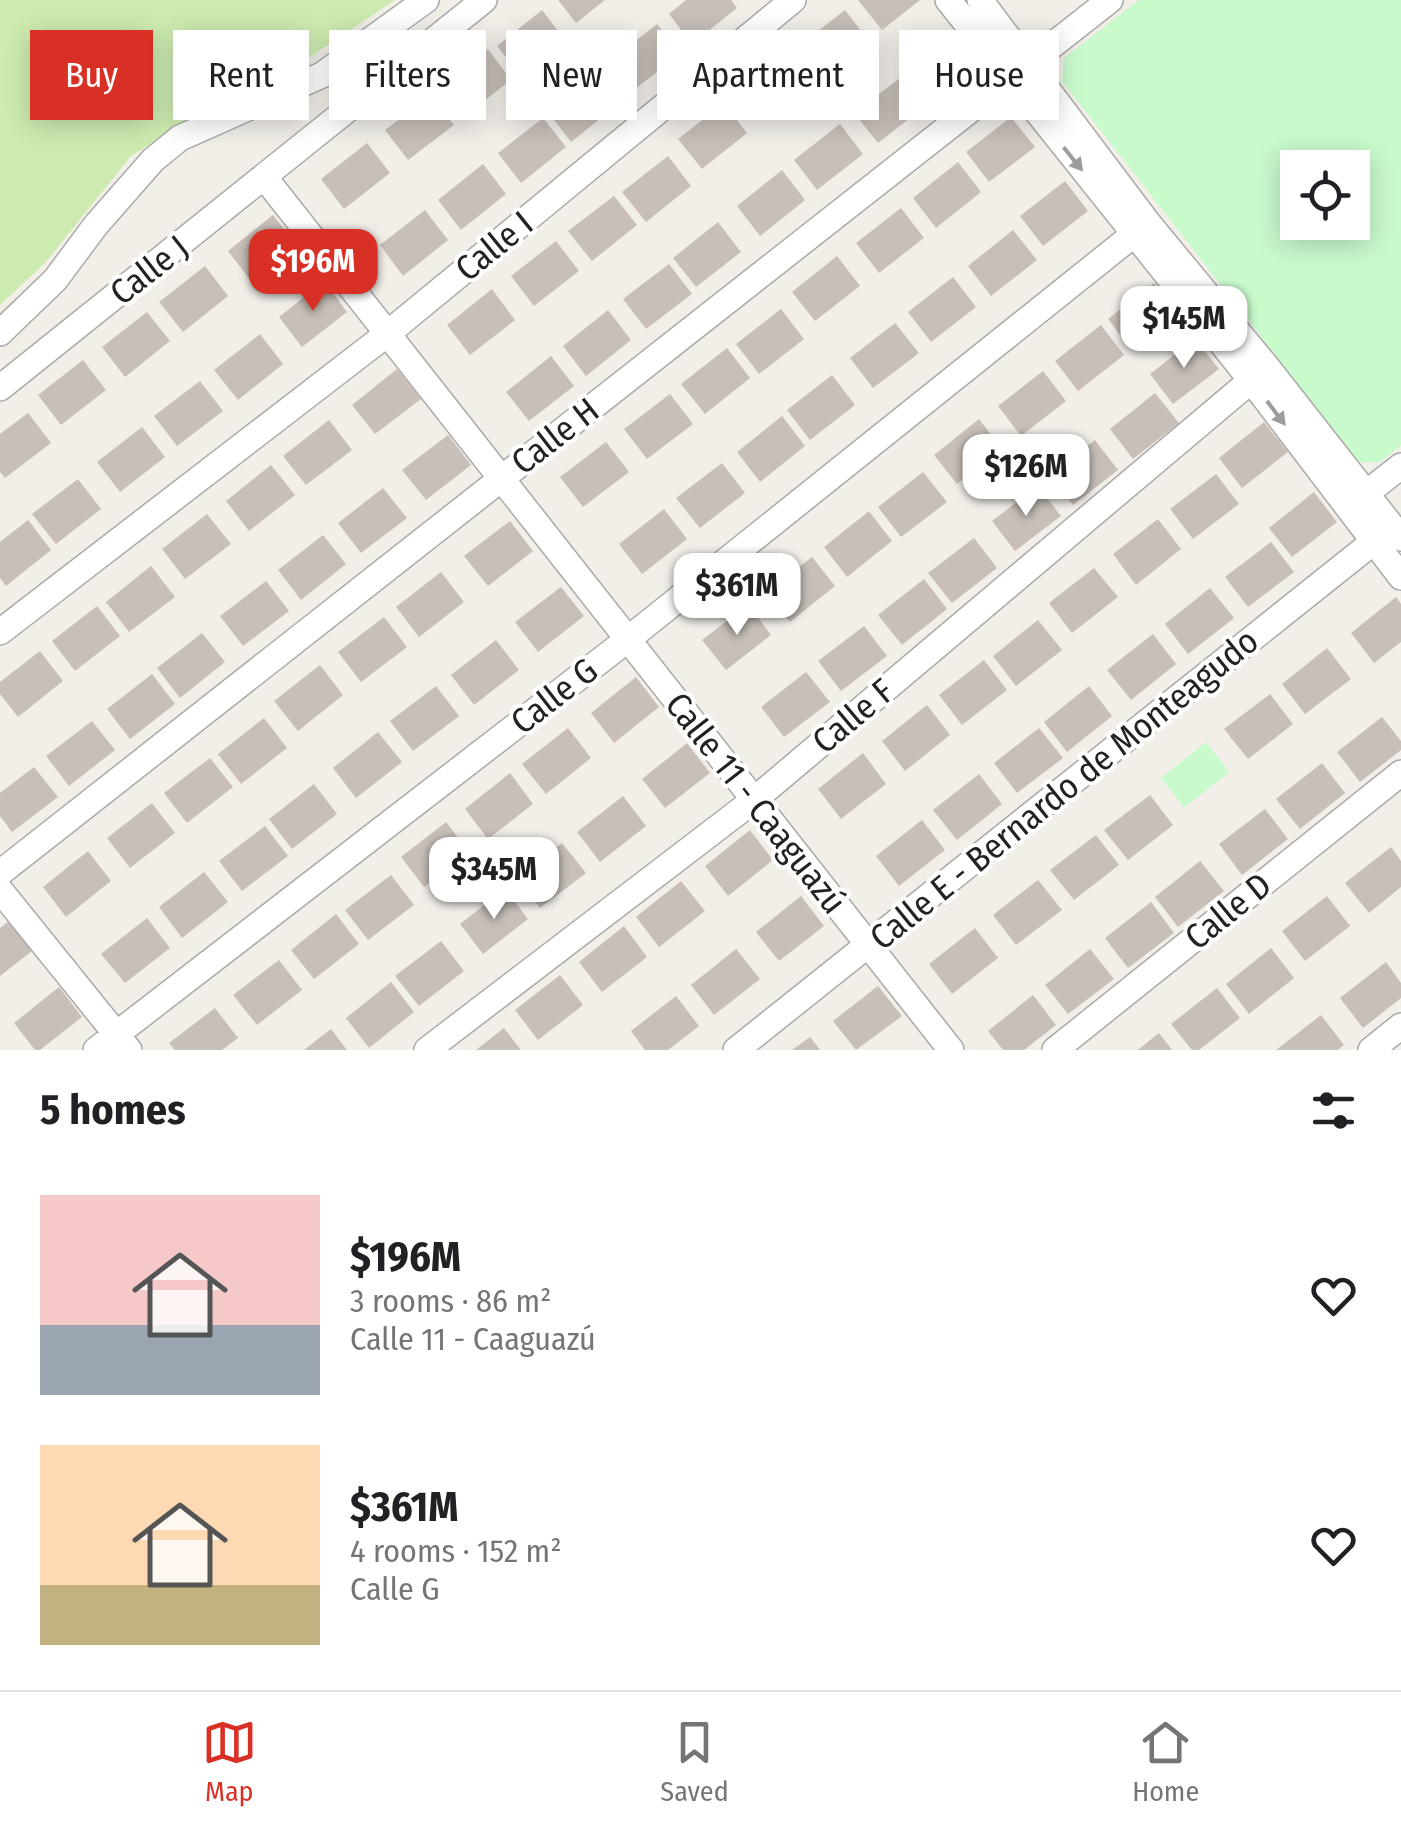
<!DOCTYPE html>
<html lang="en">
<head>
<meta charset="utf-8">
<style>
  :root { --surface:#fff; --page:#f6f6f6; --text:#202124; --muted:#757577; --line:#e0e0e0; --accent:#d93025 }
  body { margin:0; font-family:"Fira Sans Condensed",sans-serif; background:var(--page); color:var(--text); height:100vh; display:flex; flex-direction:column; font-size:38px; white-space:nowrap }
  * { box-sizing:border-box; margin:0 }
  p { font-size:32px; color:var(--muted) }
  .icon { flex:none; width:55px; height:55px; fill:none; stroke:currentColor; stroke-width:2; stroke-linecap:round; stroke-linejoin:round }
  .map { position:relative; height:1050px; overflow:hidden }
  .panel { display:flex; flex-direction:column; background:var(--surface); flex:1 }
  .panel>* { flex:none }
  .guide { position:absolute; left:30px; top:30px; width:1342px; height:90px; display:flex; gap:20px }
  .tools { position:absolute; left:1280px; top:150px; display:grid; gap:20px }
  .tools a { display:grid; place-items:center; width:90px; height:90px; border-radius:0px; background:var(--surface); box-shadow:0 5px 25px #0003; font-size:50px }
  .price { position:absolute; translate:-50% -85px; padding:0 22px; border-radius:20px; background:#fff; color:#222; font-size:32px; line-height:65px; filter:drop-shadow(0 2px 5px #0008) }
  .price::after { content:''; position:absolute; left:50%; top:60px; width:30px; height:22px; margin-left:-15px; background:inherit; clip-path:polygon(0 0,100% 0,50% 100%) }
  .price.selected { background:var(--accent); color:#fff }
  ul { padding:0; list-style:none }
  li { display:flex; align-items:center; gap:30px; height:250px; padding:0 40px }
  li span { display:grid; place-items:center; flex:none; width:280px; height:200px; border-radius:0px; color:#555 }
  li>.icon { margin-inline-start:auto }
  span .icon { width:120px; height:120px; fill:#fffc; stroke-width:1 }
  li b { font-size:42px }
  h2 { display:flex; justify-content:space-between; align-items:center; height:120px; padding:0 40px; font-size:42px }
  .tag { padding:0 35px; border-radius:0px; background:var(--surface); box-shadow:0 5px 25px #0003; font-size:35px; line-height:90px }
  .tag.selected { background:var(--accent); color:#fff }
  .menu { display:flex; justify-content:space-around; align-items:center; height:140px; border-top:2px solid var(--line); background:var(--surface); font-size:28px; color:var(--muted) }
  .menu a { display:grid; justify-items:center; gap:5px }
  .menu .selected { color:var(--accent) }
  .map>svg:first-child { display:block }
  .grass { fill:#cdebb0 }
  .park { fill:#c8facc; fill-rule:evenodd }
  .building { fill:#c7bfb8 }
  .lines { fill:none; stroke-linecap:round; stroke-linejoin:round }
  .minor-casing { stroke:#a9a9a9; stroke-width:28 }
  .minor { stroke:#fff; stroke-width:25 }
  .oneway { fill:#9c9c9c }
  .labels { text-anchor:middle; dominant-baseline:central; stroke-width:8; stroke-linejoin:round; paint-order:stroke }
  .street-label { font-size:35px; fill:#222; stroke:#fff }
</style>
</head>
<body>
<div class="map">
<svg width="1401" height="1050" viewBox="0 0 1401 1050">
  <rect width="100%" height="100%" fill="#f2efe9"/>
  <path class="grass" d="M0,0h395l-115,77 -69,29 -80,50 -86,107 -45,42z"/>
  <path class="park" d="M1139,0h262v445l-21,17h-21l-297,-381 2,-23zM1298,168h54v54h-54z
    M1206,742l23,30 -45,36 -23,-30z"/>
  <path class="building" d="M558,0h47l-29,23z
    M686,0h45l6,8 -45,36 -23,-30z
    M858,0h62l-38,30z
    M542,10l23,30 -45,35 -23,-29z
    M845,10l23,30 -45,35 -23,-30z
    M657,24l23,30 -45,35 -24,-29z
    M952,31l23,30 -45,36 -23,-30z
    M488,49l23,31 -45,35 -23,-30z
    M788,55l23,30 -45,35 -24,-30z
    M593,76l23,30 -45,36 -24,-31z
    M900,78l23,30 -45,35 -24,-30z
    M431,95l23,30 -46,35 -23,-30z
    M724,103l23,30 -45,36 -24,-30z
    M1011,117l24,30 -46,35 -23,-30z
    M543,118l23,29 -45,36 -23,-30z
    M840,124l23,30 -46,36 -23,-30z
    M367,143l23,30 -46,36 -23,-30z
    M668,156l23,30 -45,36 -24,-30z
    M958,162l23,30 -45,36 -23,-30z
    M483,164l23,30 -45,36 -23,-30z
    M782,170l23,30 -45,36 -23,-30z
    M1065,181l23,30 -45,35 -23,-30z
    M614,196l23,29 -45,36 -24,-30z
    M901,208l23,30 -45,35 -23,-30z
    M425,210l23,30 -45,36 -23,-31z
    M273,215l24,30 -46,36 -23,-30z
    M718,222l23,30 -45,35 -23,-29z
    M1013,230l24,30 -46,36 -23,-30z
    M556,241l23,30 -45,35 -23,-30z
    M837,256l23,30 -45,35 -23,-29z
    M669,264l23,30 -46,35 -23,-30z
    M205,266l23,30 -45,36 -24,-30z
    M953,277l23,30 -45,35 -23,-30z
    M324,281l23,31 -45,35 -23,-30z
    M1154,283l23,30 -46,36 -23,-30z
    M492,289l23,31 -45,35 -23,-30z
    M781,309l23,30 -45,35 -23,-30z
    M608,310l23,30 -45,36 -23,-30z
    M147,312l23,29 -45,36 -23,-30z
    M895,323l24,30 -46,35 -23,-30z
    M1101,325l23,30 -46,36 -23,-30z
    M260,334l23,30 -45,36 -24,-30z
    M1195,339l24,30 -46,35 -23,-30z
    M727,348l23,30 -45,36 -24,-30z
    M551,356l23,30 -45,35 -23,-29z
    M83,360l23,30 -45,35 -23,-30z
    M397,369l24,30 -46,35 -23,-29z
    M1043,371l23,30 -45,35 -23,-30z
    M832,375l23,30 -45,35 -23,-30z
    M200,381l23,30 -46,35 -23,-30z
    M1155,393l24,30 -46,36 -23,-30z
    M670,394l23,30 -46,35 -23,-30z
    M28,413l23,30 -46,35 -5,-6v-38z
    M782,416l23,30 -45,36 -23,-30z
    M979,419l23,30 -45,35 -23,-29z
    M329,420l23,30 -46,35 -23,-29z
    M1264,422l24,30 -46,36 -23,-30z
    M142,427l23,30 -45,35 -23,-30z
    M448,435l23,30 -45,35 -24,-30z
    M1095,440l23,30 -45,35 -23,-30z
    M606,442l23,30 -46,35 -23,-30z
    M722,463l23,30 -45,35 -24,-30z
    M271,465l24,30 -46,36 -23,-30z
    M923,472l24,30 -46,35 -23,-30z
    M1216,474l23,30 -46,35 -23,-30z
    M78,479l23,30 -45,35 -24,-30z
    M1038,486l23,30 -46,35 -23,-30z
    M383,488l24,30 -46,35 -23,-30z
    M1314,492l23,30 -45,35 -23,-29z
    M664,509l23,30 -45,35 -23,-30z
    M869,511l23,30 -45,36 -23,-30z
    M207,514l24,30 -46,35 -23,-30z
    M1158,519l23,30 -45,36 -23,-31z
    M28,520l23,30 -45,36 -6,-8v-36z
    M510,521l23,30 -45,35 -24,-30z
    M323,535l23,29 -45,36 -23,-30z
    M974,538l23,30 -45,35 -24,-30z
    M1271,542l23,30 -46,35 -23,-30z
    M812,557l23,29 -45,36 -24,-30z
    M151,566l24,31 -46,35 -23,-30z
    M1094,568l24,29 -46,36 -23,-30z
    M441,572l23,30 -45,35 -23,-30z
    M924,579l23,30 -45,36 -24,-30z
    M266,581l23,30 -46,35 -23,-30z
    M561,587l23,29 -46,36 -23,-30z
    M1210,588l24,30 -46,36 -23,-30z
    M1396,597l5,7v38l-27,21 -23,-30z
    M748,605l23,30 -45,35 -24,-30z
    M97,606l23,30 -45,35 -23,-30z
    M384,617l23,30 -46,35 -23,-30z
    M1038,620l24,30 -46,36 -23,-30z
    M864,626l23,30 -46,35 -23,-30z
    M202,633l23,29 -45,36 -23,-30z
    M1153,634l23,30 -45,36 -24,-30z
    M496,640l23,30 -45,35 -23,-30z
    M1327,648l24,31 -46,35 -23,-30z
    M40,651l23,30 -45,36 -18,-23v-12z
    M984,660l23,30 -45,35 -23,-30z
    M320,665l23,30 -45,36 -24,-30z
    M806,672l24,30 -46,35 -23,-30z
    M152,674l23,30 -45,35 -23,-30z
    M636,677l23,30 -45,36 -23,-30z
    M436,686l23,30 -46,35 -23,-30z
    M1089,686l23,30 -45,36 -23,-30z
    M1270,694l23,30 -45,35 -24,-30z
    M927,705l23,30 -45,36 -23,-30z
    M1382,717l19,24v9l-41,32 -23,-30z
    M264,718l23,30 -46,36 -23,-30z
    M92,721l23,29 -46,36 -23,-30z
    M568,728l23,30 -45,36 -24,-30z
    M1039,728l24,30 -46,35 -23,-30z
    M378,732l24,30 -46,36 -23,-30z
    M687,743l23,30 -45,35 -23,-29z
    M863,753l23,31 -45,35 -23,-30z
    M210,758l23,29 -46,36 -23,-30z
    M1322,763l23,30 -45,36 -24,-30z
    M34,767l24,30 -46,35 -12,-16v-23z
    M510,773l23,31 -45,35 -23,-30z
    M979,774l23,30 -45,36 -24,-30z
    M314,784l23,30 -45,35 -23,-30z
    M1150,795l23,30 -45,35 -24,-30z
    M623,796l23,30 -46,36 -23,-30z
    M152,803l23,30 -45,35 -23,-30z
    M1265,809l23,30 -46,36 -23,-31z
    M922,820l23,30 -46,36 -23,-30z
    M446,822l23,30 -45,35 -23,-30z
    M265,826l23,30 -46,35 -23,-30z
    M750,830l23,30 -45,36 -23,-30z
    M1096,835l23,30 -45,35 -24,-30z
    M562,843l24,30 -46,35 -23,-30z
    M1391,847l10,14v26l-32,26 -24,-30z
    M88,851l23,30 -45,36 -23,-30z
    M1200,861l24,30 -46,36 -23,-30z
    M204,872l24,30 -46,36 -23,-31z
    M391,875l23,30 -46,35 -23,-30z
    M1038,880l24,30 -46,35 -23,-30z
    M681,881l24,30 -46,36 -23,-30z
    M505,889l23,30 -45,35 -23,-30z
    M801,896l23,30 -45,35 -23,-29z
    M1327,896l23,30 -45,35 -23,-30z
    M1151,902l23,31 -46,35 -23,-30z
    M336,914l23,30 -45,35 -23,-29z
    M147,918l23,30 -45,35 -24,-29z
    M9,921l23,30 -32,25v-48z
    M624,926l23,31 -45,35 -23,-30z
    M975,928l23,30 -46,36 -23,-30z
    M441,941l23,30 -45,35 -24,-30z
    M1271,948l23,30 -45,36 -23,-30z
    M736,949l24,30 -46,36 -23,-30z
    M1090,949l24,30 -46,35 -23,-29z
    M279,960l23,30 -45,35 -24,-30z
    M1386,962l15,21v15l-38,30 -23,-30z
    M560,975l23,30 -45,35 -23,-30z
    M391,982l23,30 -45,36 -23,-30z
    M878,986l24,30 -46,34 -23,-29z
    M59,987l23,30 -42,33h-5l-21,-27z
    M1217,988l23,30 -41,32h-7l-21,-26z
    M1033,995l23,30 -32,25h-21l-15,-19z
    M676,996l23,30 -31,24h-23l-14,-19z
    M215,1008l23,30 -16,12h-47l-6,-7z
    M1321,1015l23,30 -6,5h-62z
    M504,1028l17,22h-45z
    M331,1029l16,21h-43z
    M1159,1033l13,17h-34z
    M810,1037l10,13h-28z"/>
  <g class="lines">
    <defs>
      <path id="minor" d="M948,0l303,380 150,197
        M980,0l168,223 119,144 134,171
        M265,178l686,872
        M0,333l55,-53 41,-55 57,-65 27,-22 142,-63 104,-75
        M0,388l484,-388
        M1364,495l37,-29
        M0,632l387,-298 406,-334
        M0,873l1110,-873
        M0,890l129,160
        M96,1050l531,-410 521,-417
        M427,1050l327,-250 513,-433
        M736,1050l656,-523
        M1055,1050l346,-277
        M1371,1050l30,-24"/>
    </defs>
    <use href="#minor" class="minor-casing"/>
    <use href="#minor" class="minor"/>
  </g>
  <defs><path id="oneway-solid" d="M-6-.8H1V-3.2L6.5 0L1 3.2V.8H-6Z" transform="scale(2.5)"/></defs>
  <g class="oneway">
    <use href="#oneway-solid" transform="translate(1073 159) rotate(51)"/>
    <use href="#oneway-solid" transform="translate(1276 413) rotate(53)"/>
  </g>
  <g class="labels">
    <g class="street-label">
      <text transform="translate(494 246) rotate(-39)">Calle I</text>
      <text transform="translate(149 270) rotate(-38)">Calle J</text>
      <text transform="translate(555 436) rotate(-38)">Calle H</text>
      <text transform="translate(554 696) rotate(-38)">Calle G</text>
      <text transform="translate(853 716) rotate(-40)">Calle F</text>
      <text transform="translate(1064 789) rotate(-39)">Calle E - Bernardo de Monteagudo</text>
      <text transform="translate(756 803) rotate(52)">Calle 11 - Caaguazú</text>
      <text transform="translate(1228 911) rotate(-39)">Calle D</text>
    </g>
  </g>
</svg>
<div class="tools">
<a><svg class="icon" aria-label="locate" viewBox="0 0 24 24"><circle cx="12" cy="12" r="6"/><path d="M12 2v4M12 18v4M2 12h4M18 12h4"/></svg></a>
</div>
<b class="price selected" style="left:313px;top:314px">$196M</b>
<b class="price" style="left:1184px;top:371px">$145M</b>
<b class="price" style="left:1026px;top:519px">$126M</b>
<b class="price" style="left:737px;top:638px">$361M</b>
<b class="price" style="left:494px;top:922px">$345M</b>
<div class="guide">
<a class="tag selected">Buy</a>
<a class="tag">Rent</a>
<a class="tag">Filters</a>
<a class="tag">New</a>
<a class="tag">Apartment</a>
<a class="tag">House</a>
</div>
</div>
<section class="panel">
<h2>5 homes<svg class="icon" aria-label="filters" viewBox="0 0 24 24"><path d="M4 7h16M4 17h16"/><circle cx="9" cy="7" r="2"/><circle cx="15" cy="17" r="2"/></svg></h2>
<ul>
<li><span style="background:linear-gradient(#f6c9c9 65%,#9aa5b1 0)"><svg class="icon" aria-label="home" viewBox="0 0 24 24"><path d="M3 11l9-7 9 7M6 9v11h12V9"/></svg></span><div><b>$196M</b><p>3 rooms · 86 m²</p><p>Calle 11 - Caaguazú</p></div><svg class="icon" aria-label="heart" viewBox="0 0 24 24"><path d="M12 20l-8-8c-3-5 5-10 8-4 3-6 11-1 8 4z"/></svg></li>
<li><span style="background:linear-gradient(#ffd9b3 70%,#c2b280 0)"><svg class="icon" aria-label="home" viewBox="0 0 24 24"><path d="M3 11l9-7 9 7M6 9v11h12V9"/></svg></span><div><b>$361M</b><p>4 rooms · 152 m²</p><p>Calle G</p></div><svg class="icon" aria-label="heart" viewBox="0 0 24 24"><path d="M12 20l-8-8c-3-5 5-10 8-4 3-6 11-1 8 4z"/></svg></li>
</ul>
</section>
<nav class="menu">
<a class="selected"><svg class="icon" aria-label="map" viewBox="0 0 24 24"><path d="M3 6l6-2 6 2 6-2v14l-6 2-6-2-6 2zM9 4v14M15 6v14"/></svg>Map</a>
<a><svg class="icon" aria-label="saved" viewBox="0 0 24 24"><path d="M7 4h10v16l-5-4-5 4z"/></svg>Saved</a>
<a><svg class="icon" aria-label="home" viewBox="0 0 24 24"><path d="M3 11l9-7 9 7M6 9v11h12V9"/></svg>Home</a>
</nav>
</body>
</html>
